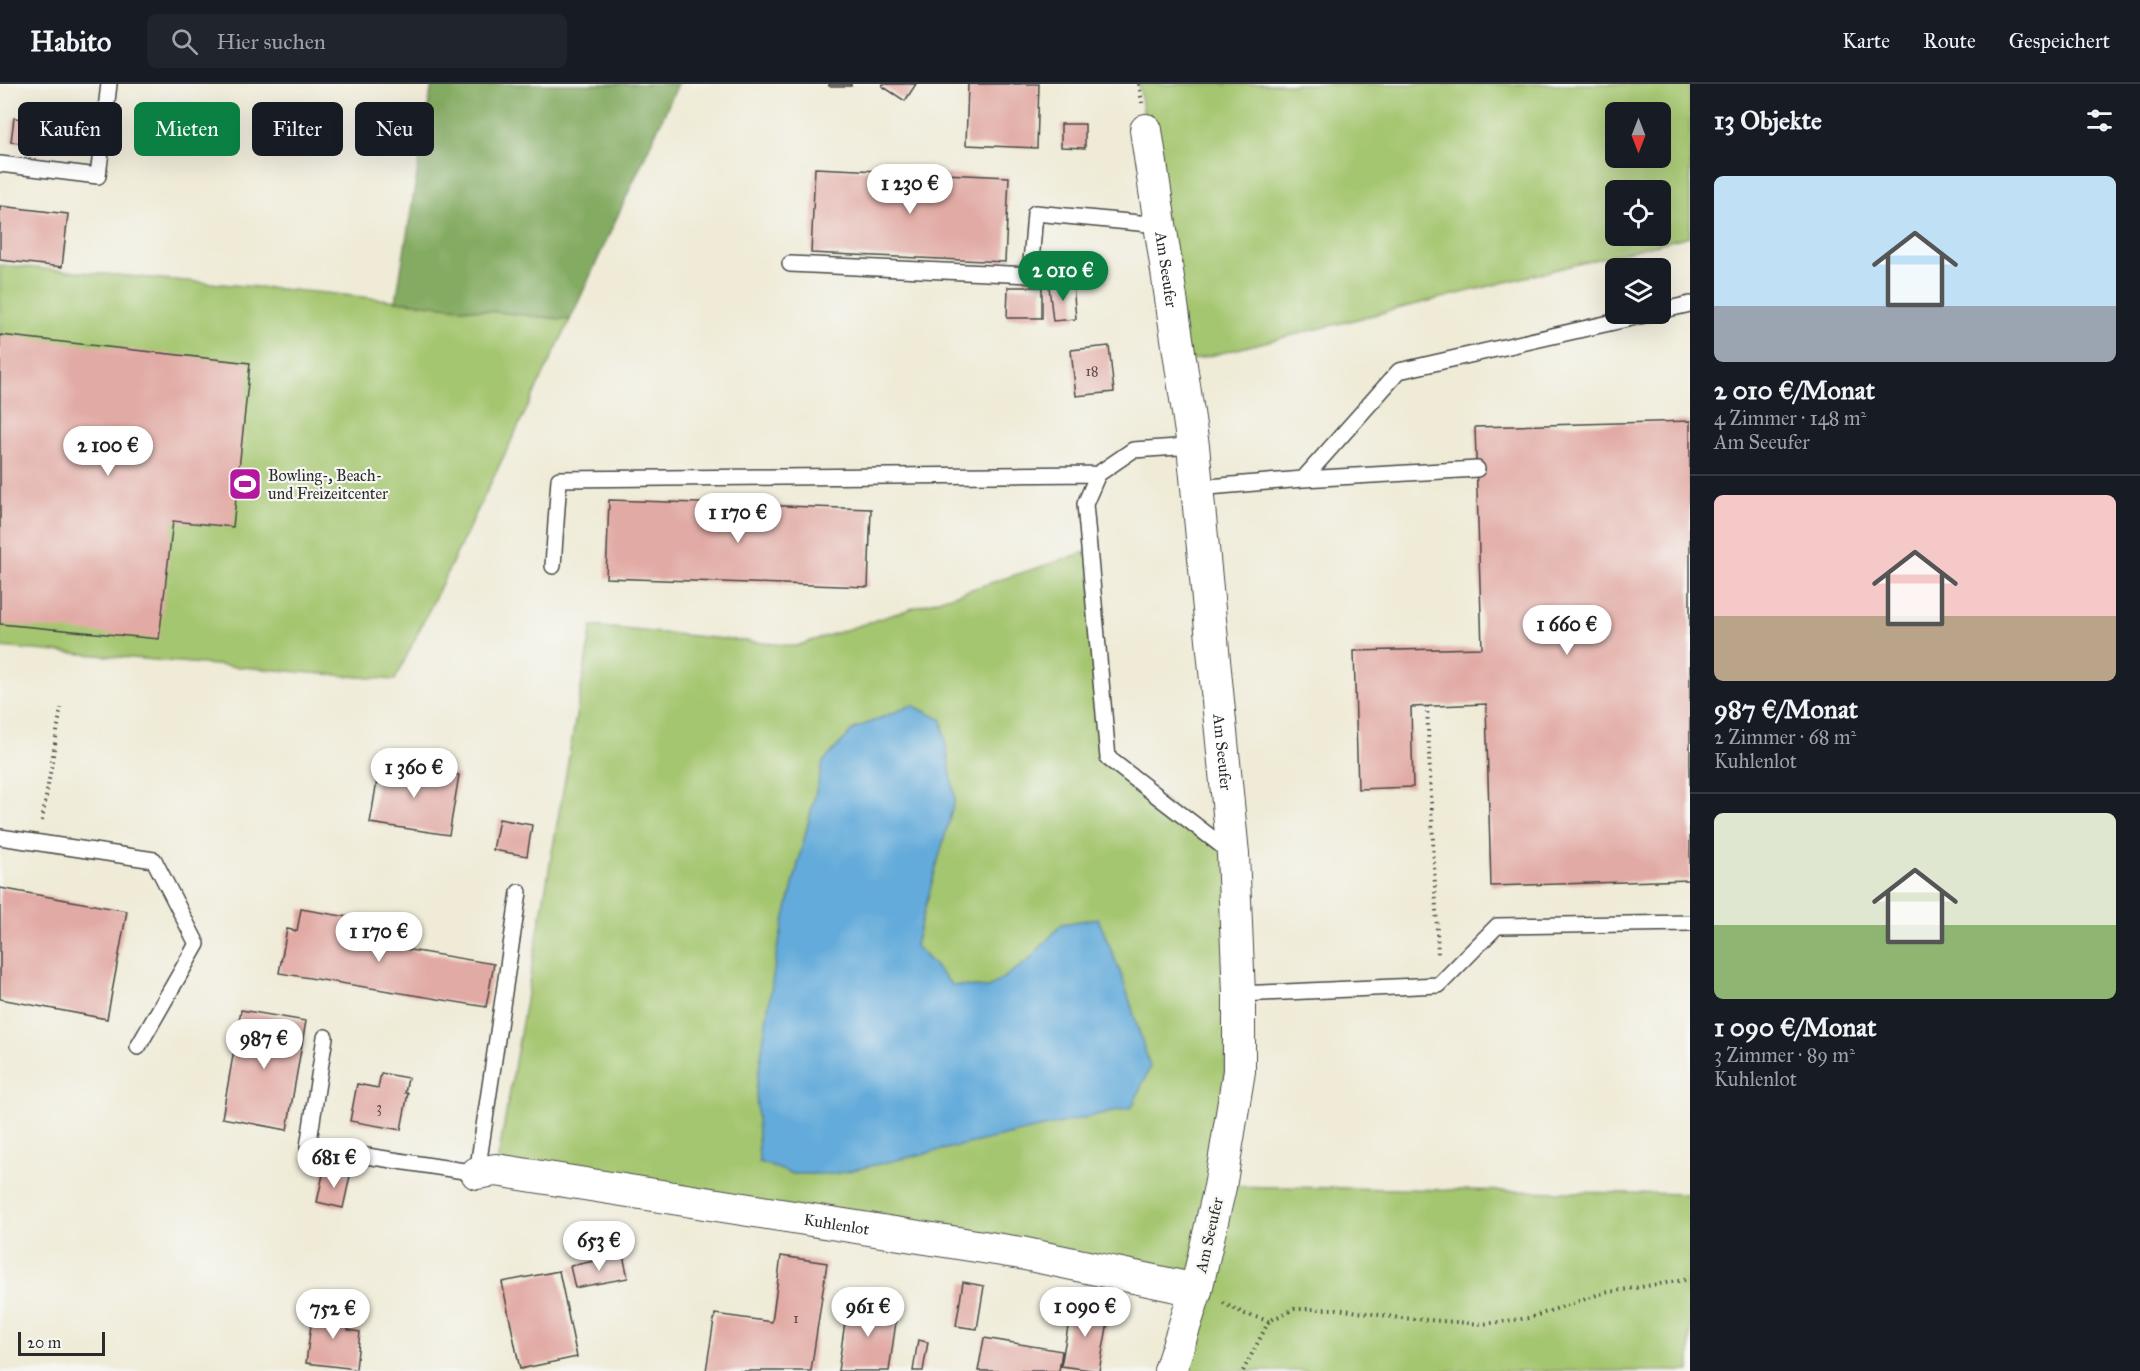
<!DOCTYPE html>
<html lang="de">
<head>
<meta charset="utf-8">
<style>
  :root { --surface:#171b24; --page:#20242c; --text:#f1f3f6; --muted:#9ea1a6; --line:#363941; --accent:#0b8043 }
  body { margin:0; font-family:"IM FELL Great Primer",serif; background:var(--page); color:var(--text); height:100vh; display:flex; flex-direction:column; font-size:22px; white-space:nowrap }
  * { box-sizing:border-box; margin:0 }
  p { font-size:20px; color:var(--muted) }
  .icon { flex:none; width:33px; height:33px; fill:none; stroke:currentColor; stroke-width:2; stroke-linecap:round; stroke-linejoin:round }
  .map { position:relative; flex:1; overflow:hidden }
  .details { display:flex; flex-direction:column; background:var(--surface); width:450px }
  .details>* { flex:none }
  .guide { position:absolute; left:18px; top:18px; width:570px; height:54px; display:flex; gap:12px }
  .needle { width:39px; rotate:180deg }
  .fabs { position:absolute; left:1605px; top:18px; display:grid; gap:12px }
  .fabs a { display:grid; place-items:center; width:66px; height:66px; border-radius:9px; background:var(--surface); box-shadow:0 6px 24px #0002; font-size:30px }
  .scale { position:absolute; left:18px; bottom:15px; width:87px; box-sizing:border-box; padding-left:6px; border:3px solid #2b2b2b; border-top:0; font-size:16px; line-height:21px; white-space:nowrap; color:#2b2b2b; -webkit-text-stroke:4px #f6f6f2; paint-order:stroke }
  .price { position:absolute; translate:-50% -51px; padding:0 14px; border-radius:21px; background:#fff; color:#222; font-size:20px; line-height:39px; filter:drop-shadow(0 2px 3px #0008) }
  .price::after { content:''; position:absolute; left:50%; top:36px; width:18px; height:14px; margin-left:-9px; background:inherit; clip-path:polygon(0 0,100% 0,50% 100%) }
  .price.active { background:var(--accent); color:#fff }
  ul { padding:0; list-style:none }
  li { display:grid; align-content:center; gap:12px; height:318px; padding:0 24px }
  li+li { border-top:2px solid var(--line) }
  li span { display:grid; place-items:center; height:186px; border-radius:9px; color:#555 }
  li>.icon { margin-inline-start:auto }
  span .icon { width:108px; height:108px; fill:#fffc; stroke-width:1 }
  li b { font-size:26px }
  h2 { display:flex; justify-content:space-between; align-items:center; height:72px; padding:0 24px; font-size:26px }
  .pill { padding:0 21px; border-radius:9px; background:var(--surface); box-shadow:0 6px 24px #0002; font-size:21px; line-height:54px }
  .pill.active { background:var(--accent); color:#fff }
  header { display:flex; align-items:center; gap:36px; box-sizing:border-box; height:84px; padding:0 30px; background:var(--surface); border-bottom:2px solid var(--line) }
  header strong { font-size:28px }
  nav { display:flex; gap:33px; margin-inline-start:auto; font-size:21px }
  .search { width:420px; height:54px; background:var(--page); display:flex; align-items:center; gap:15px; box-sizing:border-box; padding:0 21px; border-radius:9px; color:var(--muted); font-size:22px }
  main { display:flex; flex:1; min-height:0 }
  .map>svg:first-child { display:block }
  .green { fill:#a5c66f; stroke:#68784d; stroke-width:1.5; fill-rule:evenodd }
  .forest { fill:#84ab62; stroke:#586b46; stroke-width:1.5 }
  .water { fill:#63abda; stroke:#476b82; stroke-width:1.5 }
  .building { fill:#e2aaa4 }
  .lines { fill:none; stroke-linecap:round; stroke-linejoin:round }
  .lane-casing { stroke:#484845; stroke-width:18 }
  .street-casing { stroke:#484845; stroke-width:34 }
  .path { stroke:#484845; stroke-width:4; stroke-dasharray:1.5 4.5; stroke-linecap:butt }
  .lane { stroke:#fff; stroke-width:15 }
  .street { stroke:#fff; stroke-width:32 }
  .labels { text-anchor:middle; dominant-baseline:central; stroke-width:4.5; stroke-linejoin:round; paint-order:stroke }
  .number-label { font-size:14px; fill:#594b49 }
  .street-label { font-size:16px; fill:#2b2b2b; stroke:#f6f6f2 }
  .poi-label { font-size:16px; fill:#2b2b2b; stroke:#f6f6f2; text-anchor:start }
</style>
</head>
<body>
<header>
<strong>Habito</strong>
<div class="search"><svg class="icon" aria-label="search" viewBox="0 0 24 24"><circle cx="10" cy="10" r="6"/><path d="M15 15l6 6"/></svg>Hier suchen</div>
<nav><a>Karte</a><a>Route</a><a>Gespeichert</a></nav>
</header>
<main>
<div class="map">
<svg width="1690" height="1287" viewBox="0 0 1690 1287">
  <rect width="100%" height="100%" fill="#f6f6f2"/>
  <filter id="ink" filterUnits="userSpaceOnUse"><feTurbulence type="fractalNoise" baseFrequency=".0167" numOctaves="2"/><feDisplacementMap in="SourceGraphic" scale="12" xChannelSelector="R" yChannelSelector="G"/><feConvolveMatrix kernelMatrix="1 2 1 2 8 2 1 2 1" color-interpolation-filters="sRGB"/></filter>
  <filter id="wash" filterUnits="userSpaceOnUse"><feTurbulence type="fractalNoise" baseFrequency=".008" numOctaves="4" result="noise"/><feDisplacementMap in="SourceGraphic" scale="24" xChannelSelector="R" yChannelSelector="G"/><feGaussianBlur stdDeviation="1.35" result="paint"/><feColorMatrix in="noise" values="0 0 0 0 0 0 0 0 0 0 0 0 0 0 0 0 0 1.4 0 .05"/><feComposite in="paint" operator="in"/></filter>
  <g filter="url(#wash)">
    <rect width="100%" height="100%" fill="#efebd7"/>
    <path class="green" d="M1139,0h551v152l-509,127zM1616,28h44v46h-44zM1616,106h44v46h-44z
      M0,181l326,28 244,27 -175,360 -395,-33z
      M1089,467l19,207 125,96 -12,332 469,8v177h-520l26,-81 -700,-120 96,-544 204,20z"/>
    <path class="forest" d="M432,0h246l-108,236 -174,-19z"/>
    <path class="water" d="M912,621l30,15 13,79 -40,146 37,40 36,3 40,-27 34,-37 36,-6 25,61 27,88 -18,40 -297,67h-42l-34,-12 -3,-73 21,-139 46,-188 31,-33z"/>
    <g id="blocks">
      <path class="building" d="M829,0h22v2h-22z
        M883,0h33l-11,17 -23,-15z
        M968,0h71l-2,64 -71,-3z
        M14,34l19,2 -3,24 -19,-2z
        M1061,40h24v24l-24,-1z
        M815,84l194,9 -4,85 -194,-9z
        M0,122l68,8 -6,53 -62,-7z
        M1073,200l3,35 -23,2 -4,-35z
        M1008,203h34v31h-35z
        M0,251l250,28 -17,164 -60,-6 -14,118 -159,-15z
        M1109,262l5,46 -38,4 -5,-46z
        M1690,337v459l-199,6 -5,-182 -75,3 2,80 -55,2 -4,-138 128,-3 -7,-221z
        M609,416l262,9 -3,78 -262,-9z
        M380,678l79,13 -10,60 -79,-12z
        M499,735l33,6 -5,31 -34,-6z
        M0,804l127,23 -20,108 -107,-20z
        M301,825l53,9 -4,22 144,24 -8,43 -207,-34 8,-44 10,2z
        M241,926l65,11 -19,109 -65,-12z
        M381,989l27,5 -3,15h3l-7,37 -51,-9 7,-37 21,4z
        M324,1086l26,6 -7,32 -26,-6z
        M623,1171l5,23 -53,10 -5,-22z
        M781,1172l46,7 -16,108h-105l9,-57 57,8z
        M559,1187l18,86 -57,12 -18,-87z
        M963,1198l21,4 -7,43 -21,-3z
        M848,1217l50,7 -9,63h-51z
        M1072,1220l38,7 -11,60 -38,-5z
        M313,1225l37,4 -2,17 12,2 -4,37 -50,-6z
        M984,1254l78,13 -3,20h-81z
        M918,1256l10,2 -5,29h-10z"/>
    </g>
  </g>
  <g filter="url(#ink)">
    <use href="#blocks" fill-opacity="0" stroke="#484845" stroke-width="1.5"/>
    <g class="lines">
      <defs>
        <path id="lane" d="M0,80l98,12 11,-92
          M790,180l240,11 5,-62 125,12
          M1660,227l30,-7
          M1193,362l-60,4 -35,24 -13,30 23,254 122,94
          M1303,395l96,-108 250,-57
          M1197,404l106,-9 174,-10
          M553,482l6,-87 539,-5
          M0,753l154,23 43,84 -59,103
          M1239,910l200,-9 58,-59 193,-3
          M325,953l-17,110 169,26 42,-281"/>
        <g id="street">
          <path id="s1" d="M1146,46l47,316 40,408 6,140v77l-19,116 -24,103 -26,81"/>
          <path id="s2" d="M477,1089l19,-3 525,83 175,37"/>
        </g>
      </defs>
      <use href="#lane" class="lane-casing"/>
      <use href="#street" class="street-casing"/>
      <path class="path" d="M1139,0l3,19
        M1427,622l11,248
        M42,737l19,-113
        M1223,1219l22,11 24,7
        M1243,1287l26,-50 25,-12h43l64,9 82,6 46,-6 74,-25 87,-14"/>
      <use href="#lane" class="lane"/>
      <use href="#street" class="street"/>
    </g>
  </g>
  <defs>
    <symbol id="stadium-square" viewBox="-11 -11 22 22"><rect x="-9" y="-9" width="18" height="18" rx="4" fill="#b5179e" stroke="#f6f6f2"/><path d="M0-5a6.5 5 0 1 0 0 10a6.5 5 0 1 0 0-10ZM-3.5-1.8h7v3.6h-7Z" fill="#fff"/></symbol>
  </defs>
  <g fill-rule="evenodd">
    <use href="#stadium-square" x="226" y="381" width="38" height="38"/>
  </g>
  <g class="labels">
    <g class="number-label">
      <text x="1092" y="287">18</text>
      <text x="379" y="1023">3</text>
      <text x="796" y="1234">1</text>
    </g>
    <g class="street-label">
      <text stroke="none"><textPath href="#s1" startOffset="141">Am Seeufer</textPath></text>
      <text stroke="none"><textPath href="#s1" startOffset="627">Am Seeufer</textPath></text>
      <text stroke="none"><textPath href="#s2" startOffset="364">Kuhlenlot</textPath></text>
      <text transform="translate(1209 1151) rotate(-77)">Am Seeufer</text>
    </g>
    <g class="poi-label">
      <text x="268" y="391">Bowling-, Beach-<tspan x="268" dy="18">und Freizeitcenter</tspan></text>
    </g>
  </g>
</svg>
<div class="fabs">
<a><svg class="needle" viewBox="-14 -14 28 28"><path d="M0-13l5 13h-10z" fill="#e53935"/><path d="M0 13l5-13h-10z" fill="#9ea1a6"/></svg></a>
<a><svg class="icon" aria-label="locate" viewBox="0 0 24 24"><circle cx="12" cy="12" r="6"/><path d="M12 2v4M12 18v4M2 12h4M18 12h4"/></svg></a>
<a><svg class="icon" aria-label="layers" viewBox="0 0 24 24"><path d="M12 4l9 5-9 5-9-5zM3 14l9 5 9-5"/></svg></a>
</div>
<div class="scale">20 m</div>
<b class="price" style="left:910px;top:131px">1 230 €</b>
<b class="price active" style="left:1063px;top:218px">2 010 €</b>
<b class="price" style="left:108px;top:393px">2 100 €</b>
<b class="price" style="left:738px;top:460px">1 170 €</b>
<b class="price" style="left:1567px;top:572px">1 660 €</b>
<b class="price" style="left:414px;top:715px">1 360 €</b>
<b class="price" style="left:379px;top:879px">1 170 €</b>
<b class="price" style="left:264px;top:986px">987 €</b>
<b class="price" style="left:334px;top:1105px">681 €</b>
<b class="price" style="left:599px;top:1188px">653 €</b>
<b class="price" style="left:868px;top:1254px">961 €</b>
<b class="price" style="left:1085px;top:1254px">1 090 €</b>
<b class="price" style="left:333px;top:1256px">752 €</b>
<div class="guide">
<a class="pill">Kaufen</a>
<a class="pill active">Mieten</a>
<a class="pill">Filter</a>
<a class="pill">Neu</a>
</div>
</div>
<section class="details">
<h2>13 Objekte<svg class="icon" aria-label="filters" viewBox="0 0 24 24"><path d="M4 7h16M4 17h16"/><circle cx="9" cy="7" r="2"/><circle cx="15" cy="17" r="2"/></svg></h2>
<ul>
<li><span style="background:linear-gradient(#bfe0f5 70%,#9aa5b1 0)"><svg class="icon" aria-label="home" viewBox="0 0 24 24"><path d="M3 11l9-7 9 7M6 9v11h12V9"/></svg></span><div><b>2 010 €/Monat</b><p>4 Zimmer · 148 m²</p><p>Am Seeufer</p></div></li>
<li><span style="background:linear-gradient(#f6c9c9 65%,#b9a48a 0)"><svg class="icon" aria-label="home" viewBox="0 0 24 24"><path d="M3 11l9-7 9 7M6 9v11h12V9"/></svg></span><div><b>987 €/Monat</b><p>2 Zimmer · 68 m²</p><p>Kuhlenlot</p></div></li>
<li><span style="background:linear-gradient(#dfe7d0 60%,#8fb573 0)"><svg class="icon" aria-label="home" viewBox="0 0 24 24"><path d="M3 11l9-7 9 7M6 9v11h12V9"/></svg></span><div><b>1 090 €/Monat</b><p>3 Zimmer · 89 m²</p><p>Kuhlenlot</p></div></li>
</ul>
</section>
</main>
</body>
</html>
